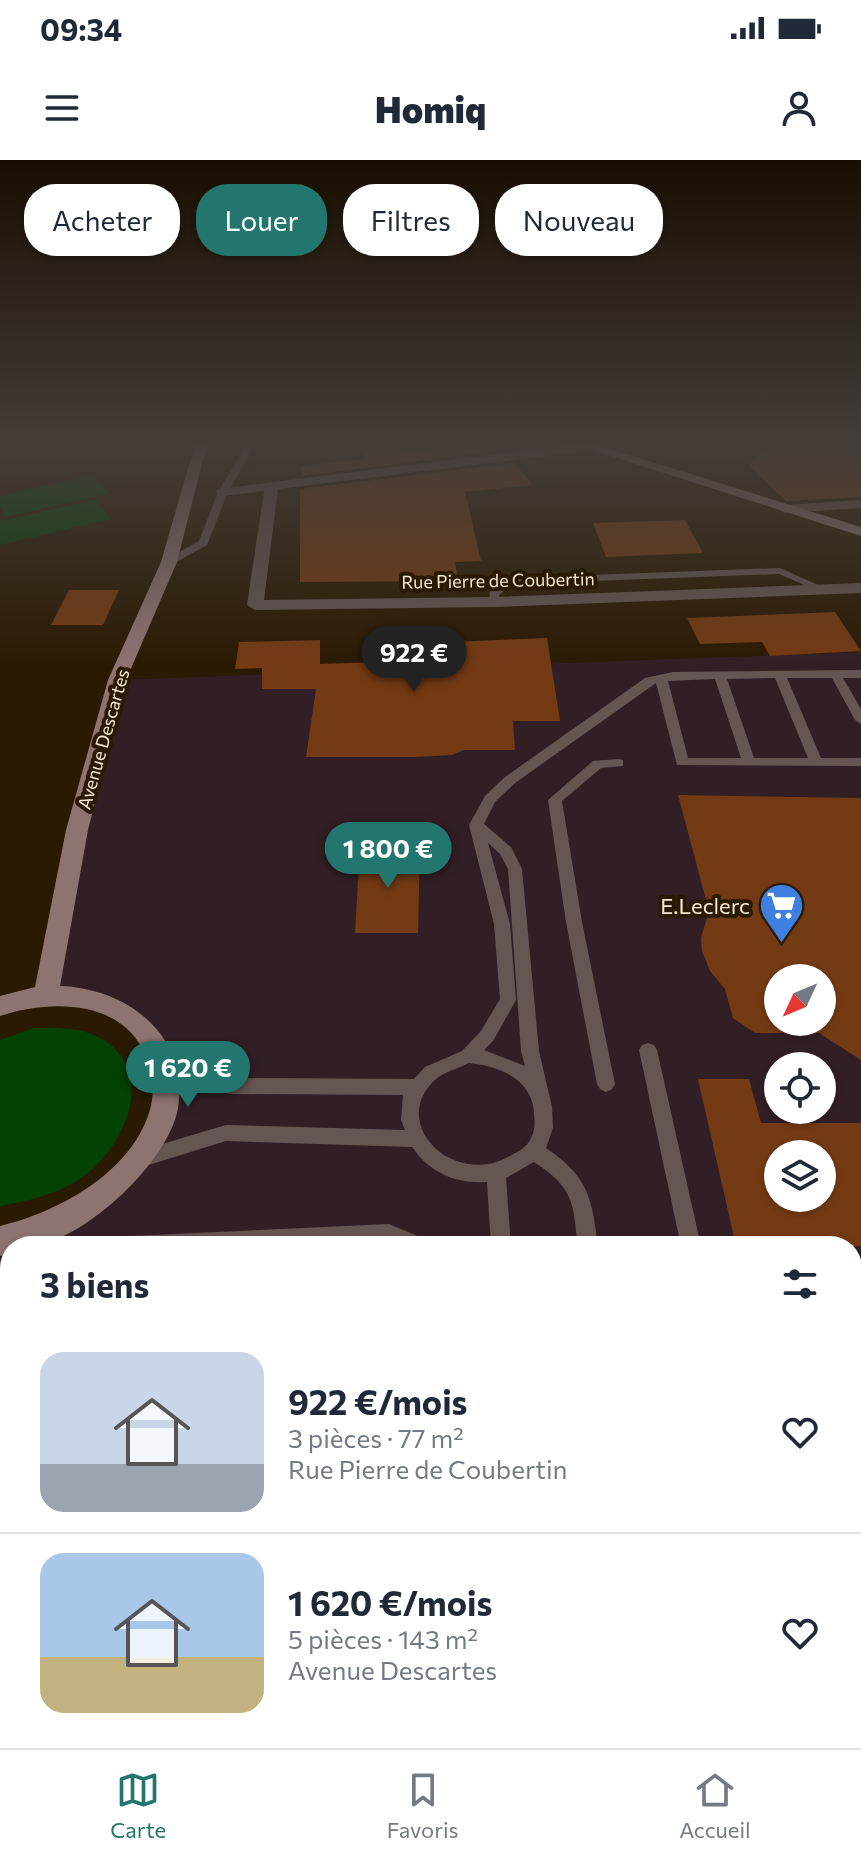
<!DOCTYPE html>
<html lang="fr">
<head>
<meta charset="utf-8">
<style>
  :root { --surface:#fff; --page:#f2f2f3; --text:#1f2937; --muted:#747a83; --line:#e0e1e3; --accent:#22766d }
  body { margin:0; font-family:Commissioner,sans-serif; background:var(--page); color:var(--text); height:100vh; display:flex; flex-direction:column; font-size:30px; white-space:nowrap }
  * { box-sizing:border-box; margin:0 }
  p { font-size:26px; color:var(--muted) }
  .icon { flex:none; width:44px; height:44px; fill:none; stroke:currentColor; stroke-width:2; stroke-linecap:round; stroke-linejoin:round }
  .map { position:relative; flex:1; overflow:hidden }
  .details { position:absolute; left:0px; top:1076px; width:862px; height:512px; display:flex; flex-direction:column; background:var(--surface); border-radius:32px 32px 0 0; box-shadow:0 2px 6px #0004 }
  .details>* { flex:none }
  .guide { position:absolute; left:24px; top:24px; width:814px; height:72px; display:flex; gap:16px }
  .needle { width:52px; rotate:226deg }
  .fabs { position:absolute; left:764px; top:804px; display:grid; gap:16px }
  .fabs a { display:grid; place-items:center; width:72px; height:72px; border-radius:50%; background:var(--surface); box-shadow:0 2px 6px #0004; font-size:40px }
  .price { position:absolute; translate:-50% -68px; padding:0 18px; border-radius:28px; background:var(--accent); color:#fff; font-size:26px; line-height:52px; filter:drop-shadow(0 2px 4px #0008) }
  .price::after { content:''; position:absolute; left:50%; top:48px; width:24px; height:18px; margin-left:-12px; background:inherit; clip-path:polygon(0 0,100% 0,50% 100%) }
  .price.active { background:#222; color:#fff }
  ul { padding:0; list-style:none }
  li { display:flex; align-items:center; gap:24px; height:200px; padding:0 40px }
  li+li { border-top:2px solid var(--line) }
  li span { display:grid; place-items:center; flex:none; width:224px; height:160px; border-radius:24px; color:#555 }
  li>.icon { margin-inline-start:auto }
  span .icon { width:96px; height:96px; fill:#fffc; stroke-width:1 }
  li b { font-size:34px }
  h2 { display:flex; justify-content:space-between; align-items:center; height:96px; padding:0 40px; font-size:34px }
  .pill { padding:0 28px; border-radius:32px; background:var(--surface); box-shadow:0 2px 6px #0004; font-size:28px; line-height:72px }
  .pill.active { background:var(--accent); color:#fff }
  .status { display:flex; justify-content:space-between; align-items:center; height:56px; padding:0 40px; background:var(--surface); direction:ltr }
  .status svg { height:22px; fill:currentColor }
  header { display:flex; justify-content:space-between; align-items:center; height:104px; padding:0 40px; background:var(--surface); font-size:36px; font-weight:800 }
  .tab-bar { display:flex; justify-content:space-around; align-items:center; height:112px; border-top:2px solid var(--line); background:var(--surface); font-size:22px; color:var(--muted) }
  .tab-bar a { display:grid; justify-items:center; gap:4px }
  .tab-bar .active { color:var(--accent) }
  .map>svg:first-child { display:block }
  .commercial { fill:#321f25; fill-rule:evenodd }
  .green { fill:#024204 }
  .building { fill:#743a13; fill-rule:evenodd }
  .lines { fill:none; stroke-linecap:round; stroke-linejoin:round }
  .lane { fill:#655553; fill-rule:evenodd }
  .street { fill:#655553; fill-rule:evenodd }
  .secondary { fill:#8d7471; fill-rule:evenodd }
  .labels { text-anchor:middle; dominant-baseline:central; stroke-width:8; stroke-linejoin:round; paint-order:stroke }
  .far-street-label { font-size:18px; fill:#f3e7d8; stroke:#2b1a02 }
  .poi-label { font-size:22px; fill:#f3e7d8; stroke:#2b1a02; text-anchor:end }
</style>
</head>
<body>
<div class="status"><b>09:34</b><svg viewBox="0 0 49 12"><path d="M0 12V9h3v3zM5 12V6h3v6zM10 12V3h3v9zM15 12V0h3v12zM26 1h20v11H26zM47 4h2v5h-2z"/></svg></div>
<header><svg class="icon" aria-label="menu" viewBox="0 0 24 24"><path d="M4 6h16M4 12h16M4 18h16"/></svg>Homiq<svg class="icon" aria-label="person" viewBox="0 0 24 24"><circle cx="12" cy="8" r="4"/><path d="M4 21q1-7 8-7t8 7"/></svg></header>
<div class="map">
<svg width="861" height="1588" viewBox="0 0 861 1588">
  <rect width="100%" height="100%" fill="#2b1a02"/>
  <path class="commercial" d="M861,492v1096h-861v-522l61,-2 78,-65 26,-81 -40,-65 -79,-17 71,-316zM778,818h44v44h-44zM778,906h44v44h-44zM778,994h44v44h-44zM10,1086h842v492h-842z"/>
  <path class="green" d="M93,315l15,19 -101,23 -7,-10v-11z
    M95,339l15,20 -110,26v-24z
    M34,868c25,0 49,-2 71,13 50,32 21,100 -15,130 -26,22 -58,29 -90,35v-166z"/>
  <path class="building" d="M358,284h27l38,9 13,-9h65l4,6 -204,26v-10l65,-7z
    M768,284h93v53l-75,4 -37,-35z
    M515,303l17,22 -67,7 16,69 -26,1 3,19 -158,1v-93z
    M685,360l18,33 -97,4 -13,-34z
    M69,430h50l-16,35h-52z
    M835,452l26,39 -91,5 -8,-14 -62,2 -13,-26z
    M547,478l13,83h-47l2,29h-51l-12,5 -36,2h-110l10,-68h-54v-21l-27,1 4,-27 81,-2v24l59,-2v-22l44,-1 1,4z
    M678,635l183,3v262l-42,-27h-64l-22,-15 -8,-29 -15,-18 -8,-20 -1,-13 8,-27zM778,818h44v44h-44z
    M360,686h60l-2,87h-63z
    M698,919h51l12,44h100v123h-125zM778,994h44v44h-44z"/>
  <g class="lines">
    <path class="lane" d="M247,284h8l-27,48 -21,53 -34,19h-8v-4l34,-19 19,-49z
      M780,408l47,21 -9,2 -39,-17 -266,10 -14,11 -1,9 -9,-2 1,-10 20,-14z
      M861,510v8h-18l18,31v15l-6,-4 -23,-42h-45l34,80h40v8l-184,-1 -21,-82 -141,100 -20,19 -11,22 27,23 11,22 17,182 13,56 1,21 -7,20c42,28 46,50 52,98h-20c-5,-44 -4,-58 -44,-84l-28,16 5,68h-20l-4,-64c-31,2 -57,-9 -75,-35l-186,-6 -87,27 -7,-3 -3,-6 3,-6 94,-28 179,5 -4,-10 2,-25 -170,-1 -68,-8 -6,-3 -3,-5 3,-5 6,-3 68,8 181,1 11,-12 37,-16 19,-20 19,-32 -6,-75 -25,-99 16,-29 20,-19 140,-99 28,-6zM775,518l33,80h-54l-27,-79zM715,519l26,79h-53l-20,-77zM488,683l12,11 8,15 13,182 4,15 -41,-16 9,-9 23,-41 -6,-76zM469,903c30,3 64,16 65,51 1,8 1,17 -3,24 -4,10 -14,14 -23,19 -55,30 -121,-34 -72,-78 8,-7 23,-11 33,-16z
      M618,599l5,1v6l-22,2 -39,33 20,121 33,162 -3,5 -6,3 -6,-3 -3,-5 -31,-162 -18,-122 45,-39z
      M648,883l6,2 3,5 44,196h-20l-42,-196 3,-5z
      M389,1064l36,15 3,7 -39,-2 -270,2 3,-7 7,-3z
      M10,1397v61l-10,6v-60z
      M98,1578h28l-2,10h-28z
      M236,1578h28l-1,10h-28z
      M380,1578h28v10h-28z
      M496,1578h28v10h-28z
      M634,1578h28l2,10h-28z"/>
    <path class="street" d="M578,284l15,3 -6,4 -309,38 -14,111 230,-3 367,-14v10l-367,14 -239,3 -8,-5 17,-114 -41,5 -7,-4 2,-3z
      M861,340v8l-76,5 -7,-4 7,-4z"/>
    <path class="secondary" d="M195,284h12l-30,118 -51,118 -38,150 -28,156c67,2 130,50 118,122 -9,53 -91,130 -144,138 -7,1 -16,0 -24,0v7l-10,3v-30c58,-14 129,-52 149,-113 6,-18 4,-37 -2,-54 -22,-60 -96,-60 -147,-43v-20l35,-9 31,-157 42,-150 53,-118z
      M574,284h20l267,83v9z"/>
  </g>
  <linearGradient id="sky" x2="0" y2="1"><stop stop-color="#180e01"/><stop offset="0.56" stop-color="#443e39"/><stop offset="1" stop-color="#443e39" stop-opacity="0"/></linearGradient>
  <rect width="861" height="507" fill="url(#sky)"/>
  <defs>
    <symbol id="supermarket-pin" viewBox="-11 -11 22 30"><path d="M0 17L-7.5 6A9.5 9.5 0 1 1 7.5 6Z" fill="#3f7fe0" stroke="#2b1a02"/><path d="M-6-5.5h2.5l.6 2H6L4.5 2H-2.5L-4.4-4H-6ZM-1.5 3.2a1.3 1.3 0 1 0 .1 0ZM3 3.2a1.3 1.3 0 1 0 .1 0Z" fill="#fff"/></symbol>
  </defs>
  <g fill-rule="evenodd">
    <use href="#supermarket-pin" x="756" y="720" width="51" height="69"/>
  </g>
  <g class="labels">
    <g class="far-street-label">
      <text transform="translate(498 420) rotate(-1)">Rue Pierre de Coubertin</text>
      <text transform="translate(103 579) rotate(-74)">Avenue Descartes</text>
    </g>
    <g class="poi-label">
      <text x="750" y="745">E.Leclerc</text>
    </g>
  </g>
</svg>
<div class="fabs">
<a><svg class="needle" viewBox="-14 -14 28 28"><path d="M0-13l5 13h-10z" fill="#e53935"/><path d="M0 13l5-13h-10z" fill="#747a83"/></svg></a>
<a><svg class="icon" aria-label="locate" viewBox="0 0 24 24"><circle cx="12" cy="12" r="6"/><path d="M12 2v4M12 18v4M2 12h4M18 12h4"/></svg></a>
<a><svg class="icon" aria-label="layers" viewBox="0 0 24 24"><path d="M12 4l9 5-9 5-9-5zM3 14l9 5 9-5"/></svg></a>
</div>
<b class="price active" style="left:414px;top:534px">922 €</b>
<b class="price" style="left:388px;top:730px">1 800 €</b>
<b class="price" style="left:188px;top:949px">1 620 €</b>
<div class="guide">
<a class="pill">Acheter</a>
<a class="pill active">Louer</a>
<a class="pill">Filtres</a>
<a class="pill">Nouveau</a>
</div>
<section class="details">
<h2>3 biens<svg class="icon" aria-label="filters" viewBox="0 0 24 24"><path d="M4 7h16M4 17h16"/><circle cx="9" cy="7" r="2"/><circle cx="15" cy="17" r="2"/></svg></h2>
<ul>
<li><span style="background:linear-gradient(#c9d6e8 70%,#9aa5b1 0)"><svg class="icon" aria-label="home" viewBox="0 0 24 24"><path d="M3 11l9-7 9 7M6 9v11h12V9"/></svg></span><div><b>922 €/mois</b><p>3 pièces · 77 m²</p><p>Rue Pierre de Coubertin</p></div><svg class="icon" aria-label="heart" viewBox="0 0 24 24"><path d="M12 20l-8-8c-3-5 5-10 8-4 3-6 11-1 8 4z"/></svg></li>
<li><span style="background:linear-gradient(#a9c7e8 65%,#c2b280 0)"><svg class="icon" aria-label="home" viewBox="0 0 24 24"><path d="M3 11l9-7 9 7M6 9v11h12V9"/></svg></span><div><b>1 620 €/mois</b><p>5 pièces · 143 m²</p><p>Avenue Descartes</p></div><svg class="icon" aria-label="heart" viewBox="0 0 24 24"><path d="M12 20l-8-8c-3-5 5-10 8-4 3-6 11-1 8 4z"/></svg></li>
</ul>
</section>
</div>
<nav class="tab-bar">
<a class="active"><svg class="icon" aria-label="map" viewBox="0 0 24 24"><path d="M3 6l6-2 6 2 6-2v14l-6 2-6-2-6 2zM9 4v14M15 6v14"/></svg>Carte</a>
<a><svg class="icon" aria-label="saved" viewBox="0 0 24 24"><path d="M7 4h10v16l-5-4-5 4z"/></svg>Favoris</a>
<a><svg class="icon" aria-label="home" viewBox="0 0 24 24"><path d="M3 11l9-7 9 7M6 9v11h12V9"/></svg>Accueil</a>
</nav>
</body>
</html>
